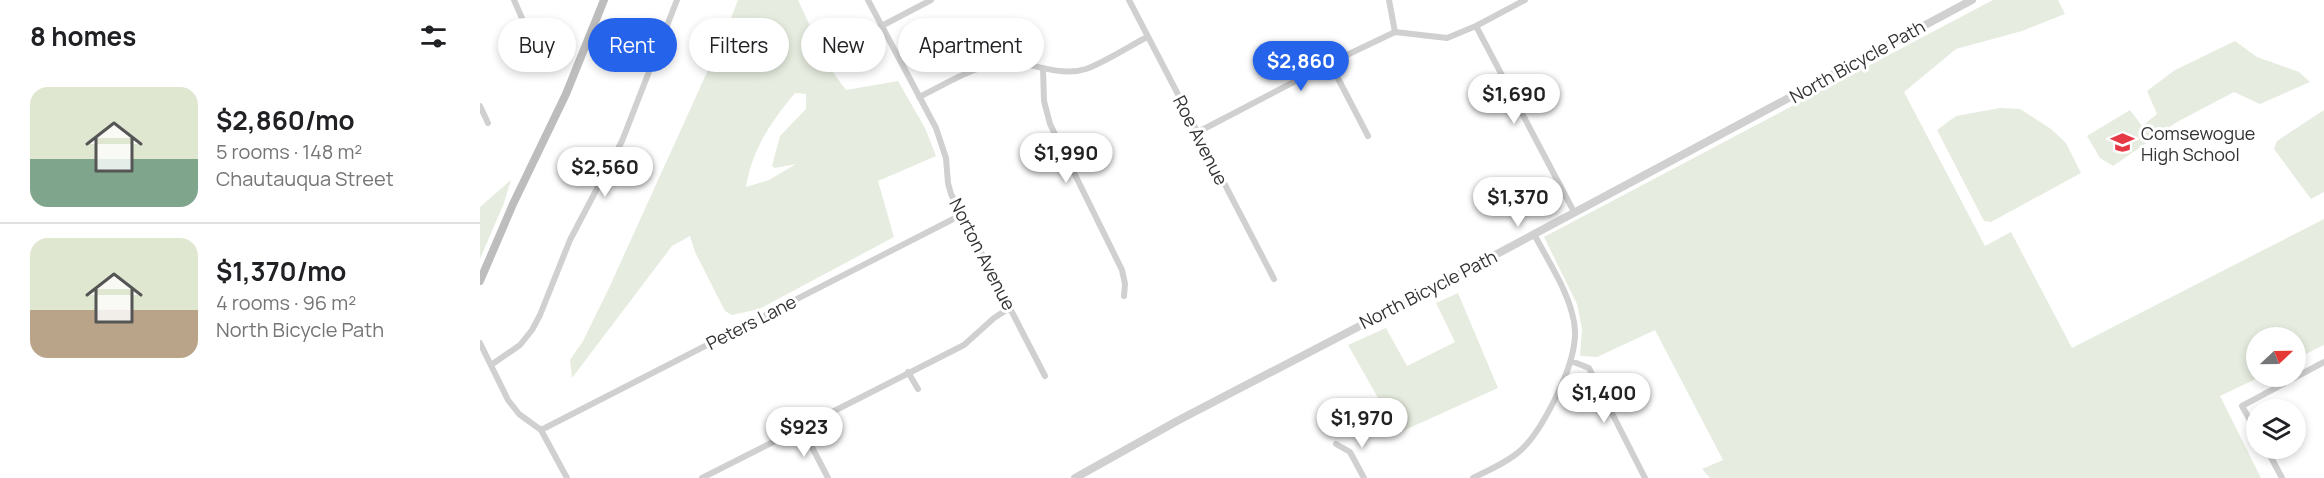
<!DOCTYPE html>
<html lang="en">
<head>
<meta charset="utf-8">
<style>
  :root { --surface:#fff; --page:#f2f2f2; --text:#202124; --muted:#757577; --line:#e0e0e0; --accent:#2563eb }
  body { margin:0; font-family:Manrope,sans-serif; background:var(--page); color:var(--text); height:100vh; display:flex; flex-direction:column; font-size:22px; white-space:nowrap }
  * { box-sizing:border-box; margin:0 }
  p { font-size:20px; color:var(--muted) }
  .icon { flex:none; width:33px; height:33px; fill:none; stroke:currentColor; stroke-width:2; stroke-linecap:round; stroke-linejoin:round }
  .map { position:relative; flex:1; overflow:hidden }
  .sheet { display:flex; flex-direction:column; background:var(--surface); width:480px }
  .sheet>* { flex:none }
  .hud { position:absolute; left:18px; top:18px; width:570px; height:54px; display:flex; gap:12px }
  .needle { width:39px; rotate:68deg }
  .tools { position:absolute; left:1766px; top:327px; display:grid; gap:12px }
  .tools a { display:grid; place-items:center; width:60px; height:60px; border-radius:50%; background:var(--surface); box-shadow:0 3px 9px #0003; font-size:30px }
  .price { position:absolute; translate:-50% -51px; padding:0 14px; border-radius:21px; background:#fff; color:#222; font-size:20px; line-height:39px; filter:drop-shadow(0 2px 3px #0008) }
  .price::after { content:''; position:absolute; left:50%; top:36px; width:18px; height:14px; margin-left:-9px; background:inherit; clip-path:polygon(0 0,100% 0,50% 100%) }
  .price.active { background:var(--accent); color:#fff }
  ul { padding:0; list-style:none }
  li { display:flex; align-items:center; gap:18px; height:150px; padding:0 30px }
  li+li { border-top:2px solid var(--line) }
  li span { display:grid; place-items:center; flex:none; width:168px; height:120px; border-radius:18px; color:#555 }
  li>.icon { margin-inline-start:auto }
  span .icon { width:72px; height:72px; fill:#fffc; stroke-width:1 }
  li b { font-size:26px }
  h2 { display:flex; justify-content:space-between; align-items:center; height:72px; padding:0 30px; font-size:26px }
  .chip { padding:0 21px; border-radius:27px; background:var(--surface); box-shadow:0 3px 9px #0003; font-size:21px; line-height:54px }
  .chip.active { background:var(--accent); color:#fff }
  main { display:flex; flex:1; min-height:0 }
  .map>svg:first-child { display:block }
  .green { fill:#e6ecdf; fill-rule:evenodd }
  .lines { fill:none; stroke-linecap:round; stroke-linejoin:round }
  .minor { stroke:#d0d0d0; stroke-width:6 }
  .tertiary { stroke:#d0d0d0; stroke-width:8 }
  .secondary { stroke:#bdbdbd; stroke-width:8 }
  .labels { text-anchor:middle; dominant-baseline:central; stroke-width:6; stroke-linejoin:round; paint-order:stroke }
  .street-label { font-size:18px; fill:#333; stroke:#fff }
  .poi-label { font-size:18px; fill:#333; stroke:#fff; text-anchor:start }
</style>
</head>
<body>
<main>
<section class="sheet">
<h2>8 homes<svg class="icon" aria-label="filters" viewBox="0 0 24 24"><path d="M4 7h16M4 17h16"/><circle cx="9" cy="7" r="2"/><circle cx="15" cy="17" r="2"/></svg></h2>
<ul>
<li><span style="background:linear-gradient(#dfe7d0 60%,#7fa58c 0)"><svg class="icon" aria-label="home" viewBox="0 0 24 24"><path d="M3 11l9-7 9 7M6 9v11h12V9"/></svg></span><div><b>$2,860/mo</b><p>5 rooms · 148 m²</p><p>Chautauqua Street</p></div></li>
<li><span style="background:linear-gradient(#dfe7d0 60%,#b9a48a 0)"><svg class="icon" aria-label="home" viewBox="0 0 24 24"><path d="M3 11l9-7 9 7M6 9v11h12V9"/></svg></span><div><b>$1,370/mo</b><p>4 rooms · 96 m²</p><p>North Bicycle Path</p></div></li>
</ul>
</section>
<div class="map">
<svg width="1844" height="478" viewBox="0 0 1844 478">
  <rect width="100%" height="100%" fill="#fff"/>
  <path class="green" d="M258,0h60l31,67 17,23 52,-9 27,47 11,28 -58,25 16,56 -135,72 -27,6 -7,-4 -30,-59 -5,-16 -18,10 -100,132 -2,-18 13,-19 26,-53 119,-262zM315,93l11,1v15l-26,27 -8,30 3,2 21,-4 -27,16 -23,7c6,-38 25,-65 49,-94z
    M1513,0h65l7,14 -43,17 -66,18 -52,43 81,154 26,-14 61,116 252,-129v126l-29,14v-21h-39v38l4,1 -40,19 41,82h-551l-8,-9 21,-9 -68,-130 -58,27 -17,-1 2,-27 -5,-25 -33,-67z
    M1755,41l22,16 42,15 11,10 -50,22 -26,-12 -57,30 -64,44 -13,-8 -13,-22 43,-26 12,16 15,-12 -10,-23 28,-21z
    M1520,108l20,1 31,20 15,14 15,30 -90,49 -7,-1 -47,-91 19,-14z
    M1844,110v82l-13,7 -37,-50 3,-8z
    M31,180l-7,23 -24,56v-52z
    M978,293l40,95 -100,45 -50,-88 38,-17 21,38 48,-24 -19,-39z"/>
  <g class="lines">
    <path class="minor" d="M34,0l26,59
      M388,0l68,128 10,30 2,25 3,11 94,182
      M649,0l145,279
      M909,0l6,32
      M996,26l98,186
      M915,32l52,6 29,-12 49,-26
      M350,53l101,-53
      M850,63l38,73
      M563,69l1,32 6,23 72,146 3,14 -1,12
      M439,97c29,-14 61,-36 94,-34 25,1 48,14 73,6 17,-6 44,-23 61,-32
      M0,106l8,17
      M718,132l132,-69 65,-31
      M0,343l28,57 11,14 22,16 26,48
      M1091,361l18,7 56,110
      M11,365l29,-20 12,-15 8,-15 30,-75 52,-99 55,-141
      M428,372l10,17
      M321,426l27,52
      M61,430l420,-215
      M1776,431l-14,-25 82,-44
      M856,444l14,8 14,26
      M1786,448l16,30
      M222,478l262,-133 30,-27 17,-11
      M993,478c16,-8 35,-16 48,-28 21,-19 49,-76 53,-105 2,-11 1,-22 -2,-32 -7,-27 -25,-54 -38,-79"/>
    <path class="tertiary" d="M595,478l102,-57 275,-143 520,-278"/>
    <path class="secondary" d="M0,281l33,-77 53,-110 38,-94"/>
  </g>
  <defs>
    <symbol id="school-bare" viewBox="-9 -9 18 18"><path d="M0-5L7-2L0 1L-7-2ZM-4 1L0 2.5L4 1V4Q0 6-4 4Z" fill="#e63946" stroke="#fff" stroke-width="2.5" paint-order="stroke"/></symbol>
  </defs>
  <g fill-rule="evenodd">
    <use href="#school-bare" x="1626" y="126" width="33" height="33"/>
  </g>
  <g class="labels">
    <g class="street-label">
      <text transform="translate(1377 61) rotate(-29)">North Bicycle Path</text>
      <text transform="translate(721 140) rotate(63)">Roe Avenue</text>
      <text transform="translate(503 254) rotate(63)">Norton Avenue</text>
      <text transform="translate(948 289) rotate(-27)">North Bicycle Path</text>
      <text transform="translate(271 322) rotate(-27)">Peters Lane</text>
    </g>
    <g class="poi-label">
      <text x="1661" y="133">Comsewogue<tspan x="1661" dy="21">High School</tspan></text>
    </g>
  </g>
</svg>
<div class="tools">
<a><svg class="needle" viewBox="-14 -14 28 28"><path d="M0-13l5 13h-10z" fill="#e53935"/><path d="M0 13l5-13h-10z" fill="#757577"/></svg></a>
<a><svg class="icon" aria-label="layers" viewBox="0 0 24 24"><path d="M12 4l9 5-9 5-9-5zM3 14l9 5 9-5"/></svg></a>
</div>
<b class="price active" style="left:821px;top:92px">$2,860</b>
<b class="price" style="left:1034px;top:125px">$1,690</b>
<b class="price" style="left:586px;top:184px">$1,990</b>
<b class="price" style="left:125px;top:198px">$2,560</b>
<b class="price" style="left:1038px;top:228px">$1,370</b>
<b class="price" style="left:1124px;top:424px">$1,400</b>
<b class="price" style="left:882px;top:449px">$1,970</b>
<b class="price" style="left:324px;top:458px">$923</b>
<div class="hud">
<a class="chip">Buy</a>
<a class="chip active">Rent</a>
<a class="chip">Filters</a>
<a class="chip">New</a>
<a class="chip">Apartment</a>
</div>
</div>
</main>
</body>
</html>
